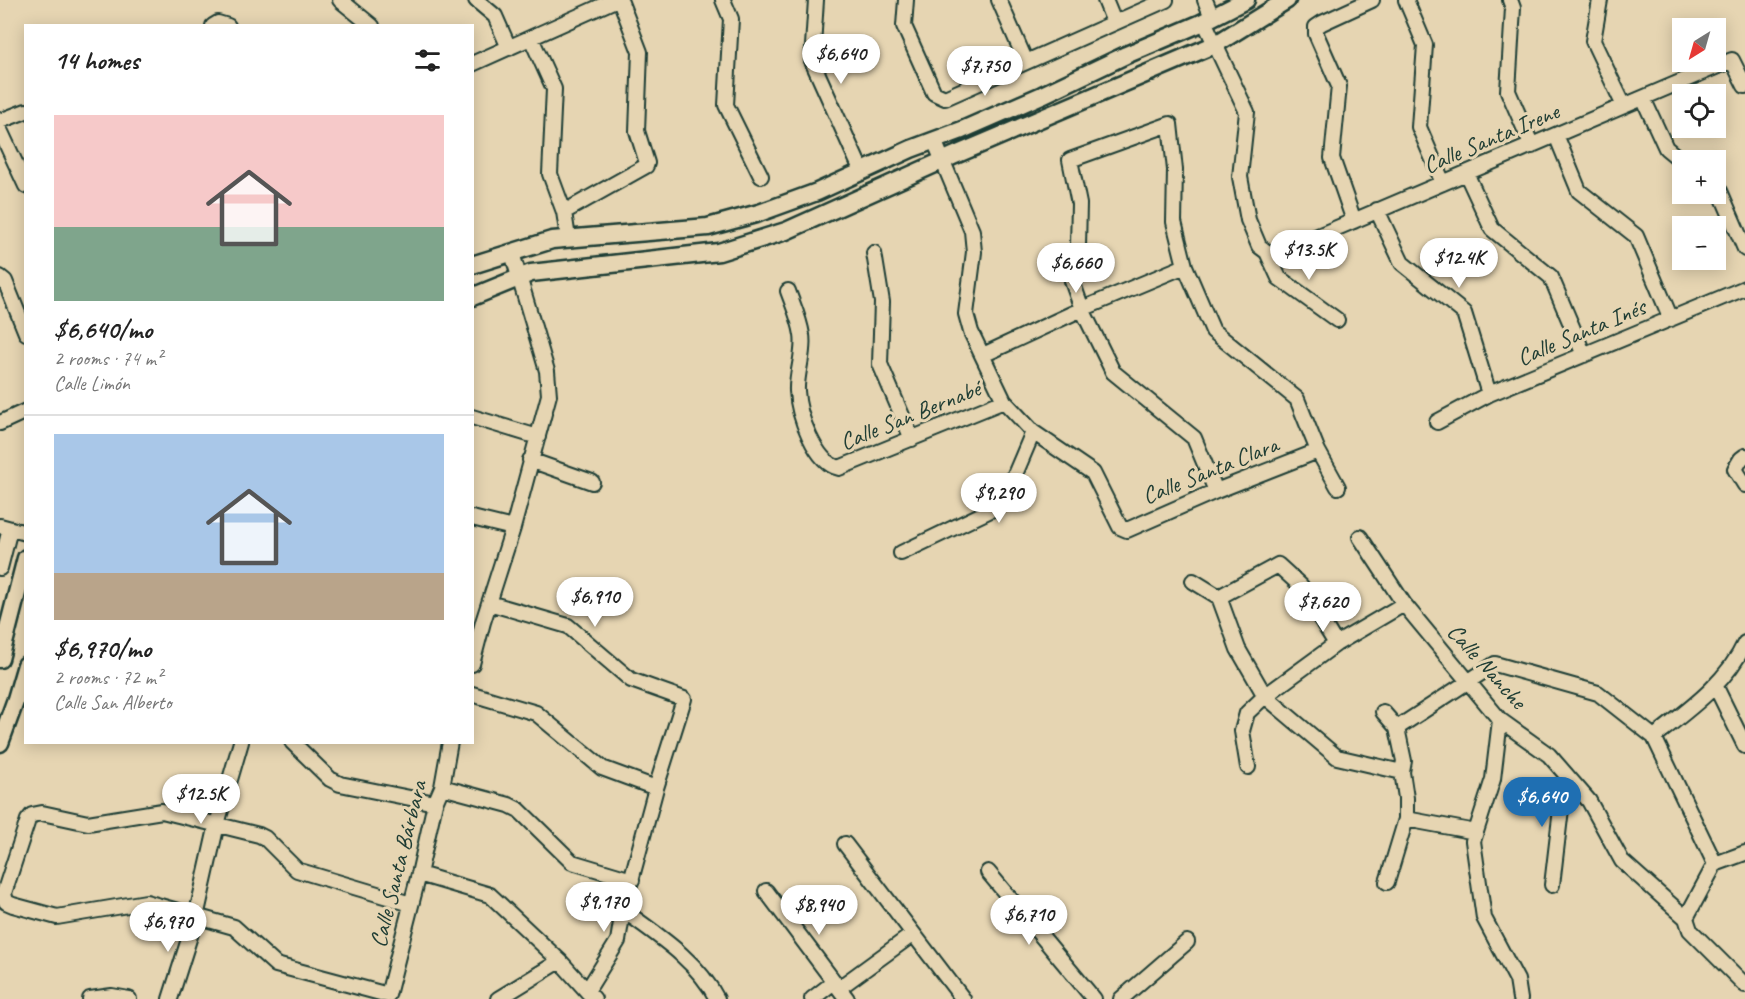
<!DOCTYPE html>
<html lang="en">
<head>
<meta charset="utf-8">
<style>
  :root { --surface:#fff; --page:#f2f2f2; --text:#222; --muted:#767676; --line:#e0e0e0; --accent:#1f6fb2 }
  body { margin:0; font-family:Caveat,sans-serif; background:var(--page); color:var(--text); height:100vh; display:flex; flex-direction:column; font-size:22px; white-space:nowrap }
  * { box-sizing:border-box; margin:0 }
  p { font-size:20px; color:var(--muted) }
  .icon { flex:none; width:33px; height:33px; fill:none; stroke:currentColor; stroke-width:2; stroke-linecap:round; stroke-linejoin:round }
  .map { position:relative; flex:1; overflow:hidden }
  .sheet { position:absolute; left:24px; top:24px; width:450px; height:720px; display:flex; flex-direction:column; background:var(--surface); border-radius:0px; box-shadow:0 3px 15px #0003 }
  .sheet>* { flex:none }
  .needle { width:39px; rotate:217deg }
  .tools { position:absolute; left:1672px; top:18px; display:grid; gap:12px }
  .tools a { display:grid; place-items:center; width:54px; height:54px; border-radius:0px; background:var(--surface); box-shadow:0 3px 15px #0003; font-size:30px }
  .price { position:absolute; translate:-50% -51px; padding:0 14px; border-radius:21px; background:#fff; color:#222; font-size:20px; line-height:39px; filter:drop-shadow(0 2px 3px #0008) }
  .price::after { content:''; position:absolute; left:50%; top:36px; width:18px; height:14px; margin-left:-9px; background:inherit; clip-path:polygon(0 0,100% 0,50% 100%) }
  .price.on { background:var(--accent); color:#fff }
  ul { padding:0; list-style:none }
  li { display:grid; align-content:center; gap:12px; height:318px; padding:0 30px }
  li+li { border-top:2px solid var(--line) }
  li span { display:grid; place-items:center; height:186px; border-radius:0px; color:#555 }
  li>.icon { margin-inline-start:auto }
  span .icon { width:108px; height:108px; fill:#fffc; stroke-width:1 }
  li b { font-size:26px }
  h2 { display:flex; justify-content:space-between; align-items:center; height:72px; padding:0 30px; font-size:26px }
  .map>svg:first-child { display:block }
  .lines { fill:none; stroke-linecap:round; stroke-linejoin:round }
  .minor-casing { stroke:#1f3d34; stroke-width:18 }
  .tertiary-casing { stroke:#1f3d34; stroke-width:21 }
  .minor { stroke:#e6d5b2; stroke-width:14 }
  .tertiary { stroke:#e6d5b2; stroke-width:16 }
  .labels { text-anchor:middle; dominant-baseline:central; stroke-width:6; stroke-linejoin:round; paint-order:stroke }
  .street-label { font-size:24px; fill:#1f3d34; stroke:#e6d5b2 }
</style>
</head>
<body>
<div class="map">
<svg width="1745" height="999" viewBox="0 0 1745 999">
  <rect width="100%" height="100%" fill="#e6d5b2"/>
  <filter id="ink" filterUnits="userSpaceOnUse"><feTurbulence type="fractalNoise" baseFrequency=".0167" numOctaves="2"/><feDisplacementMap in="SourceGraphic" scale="12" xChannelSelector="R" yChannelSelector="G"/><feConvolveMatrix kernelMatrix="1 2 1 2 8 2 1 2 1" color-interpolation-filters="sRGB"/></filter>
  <g filter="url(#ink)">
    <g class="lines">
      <defs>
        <path id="minor" d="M340,0l32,26
          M476,0l19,16 14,32
          M723,0l8,19 -5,86 35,71
          M816,0l-4,61 50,111
          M906,0l-2,26 30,67 11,5 221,-98
          M999,0l27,62
          M1105,0l9,22
          M1205,0l7,17
          M1406,0l19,45 -6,82 24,56
          M1510,0l3,8 -5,83 24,55
          M1600,0l-7,41 31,65
          M1204,21l43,91 -7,65 8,43 11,26 8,6 12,26 58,42
          M213,26l5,-3 10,3
          M531,38l23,51 -4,85 14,38 4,26
          M472,64l143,-64
          M1643,98l23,50 17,14
          M0,121l26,-10
          M0,130l26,56
          M1556,135l23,56 57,45 35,83
          M934,140l38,91 2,21 -8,62 5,18 33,69 29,31 60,41 27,54 7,3 89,-39 102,-40
          M1466,173l26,56 59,48 33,78
          M1716,188l4,3 25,58
          M1377,210l25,53 62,50 25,81
          M564,212l82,-46 1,-3 -10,-32 3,-79 -20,-52
          M1354,221l-22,-63 7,-72 -23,-52v-7l6,-4 50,-23
          M1267,252l11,1 454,-193 13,26
          M874,253l8,49 -2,62 32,75
          M0,277l5,4 21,52
          M788,291c5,14 12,29 14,44 3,18 -6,38 -5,56 1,23 18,72 42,77l165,-67
          M983,355l99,-46 103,-43
          M472,417l66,20
          M1437,422l52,-28 256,-106
          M0,423l26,-12
          M1745,456l-4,3 -6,10 10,16
          M530,460l62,22
          M1216,491l-22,-53 -81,-66 -31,-63 -10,-28 6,-35 1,-42 -9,-44 100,-36 5,46 -1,52 11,44 28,65 84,68 21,52 20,36
          M472,518l41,10
          M0,526l26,7
          M1360,537l44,67 96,116 49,35 40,46 33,60 64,57
          M901,553l94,-45 10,-10 28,-66
          M0,568l10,-39
          M1193,581l26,16
          M1219,597l19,52 27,47 72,61 65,15
          M1219,597l59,-32 23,21 35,58
          M489,603l79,23 63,54 53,19 -28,89 -33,122 -5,31 -31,50
          M472,664l11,-42 30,-94 36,-133 -2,-24 -35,-118
          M1715,685l30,61
          M472,694l64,19 66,55 54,20
          M1383,712l14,16 7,33 -2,11 4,26v21l-19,63
          M1500,720l-7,59 -20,62 11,77 33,62 3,19
          M1397,728l98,-64 103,29 56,44 61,127
          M1654,737c34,-27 72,-53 91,-94
          M292,742l38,37 10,5 95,19
          M1248,767l-6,-36 5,-18 18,-17 71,-52 68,-40
          M442,787l67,18 10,5 53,52 60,18
          M1406,819l70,13
          M845,844l118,155
          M988,872l106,127
          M419,874l71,21 70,66 34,38
          M1552,885l9,-76 12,-26
          M766,891l81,108
          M623,910c34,25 74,50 94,89
          M1686,918l29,-54 30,-11
          M1686,918l4,12 55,55
          M839,988l74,-54
          M388,995l-112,-30 -42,-38 -88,-25 -89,15 -44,-12 -7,-3 -2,-9 24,-73 4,-5 10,-2 46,10 74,-12 97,24 6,3 32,32 114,34
          M388,995l31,-121 16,-71 7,-16 8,-45
          M90,999l22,-3 17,3
          M170,999l26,-82 21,-93 24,-82
          M498,999l62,-38
          M812,999l22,-17
          M1121,999l66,-57"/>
        <path id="tertiary" d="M472,265l80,-25 156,-13 51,-14 58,-21 94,-43 51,-19 80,-35 84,-40 73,-31 47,-24
          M472,297l59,-24 188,-21 67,-21 167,-75 263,-112 71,-44
          M0,659l26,-101
          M0,743l16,-44 10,-34"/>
      </defs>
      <use href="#minor" class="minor-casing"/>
      <use href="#tertiary" class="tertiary-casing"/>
      <use href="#minor" class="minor"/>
      <use href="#tertiary" class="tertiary"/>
    </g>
  </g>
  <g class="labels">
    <g class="street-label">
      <text transform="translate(1491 138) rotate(-23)">Calle Santa Irene</text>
      <text transform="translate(1581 332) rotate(-23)">Calle Santa Inés</text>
      <text transform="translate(910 415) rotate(-22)">Calle San Bernabé</text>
      <text transform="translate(1210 470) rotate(-22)">Calle Santa Clara</text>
      <text transform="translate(1487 666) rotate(48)">Calle Nanche</text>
      <text transform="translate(398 864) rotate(-76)">Calle Santa Bárbara</text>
    </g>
  </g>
</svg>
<div class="tools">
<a><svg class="needle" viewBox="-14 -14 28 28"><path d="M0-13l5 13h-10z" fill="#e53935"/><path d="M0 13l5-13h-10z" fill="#767676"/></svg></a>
<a><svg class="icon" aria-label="locate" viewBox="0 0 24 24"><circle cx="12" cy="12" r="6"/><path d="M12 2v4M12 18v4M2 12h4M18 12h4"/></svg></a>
<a>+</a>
<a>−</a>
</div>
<b class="price" style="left:841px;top:85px">$6,640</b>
<b class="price" style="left:985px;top:97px">$7,750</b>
<b class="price" style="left:1309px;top:281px">$13.5K</b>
<b class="price" style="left:1459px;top:289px">$12.4K</b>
<b class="price" style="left:1076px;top:294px">$6,660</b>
<b class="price" style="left:999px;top:524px">$9,290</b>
<b class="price" style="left:595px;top:628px">$6,910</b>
<b class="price" style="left:1323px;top:633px">$7,620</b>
<b class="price" style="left:201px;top:825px">$12.5K</b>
<b class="price on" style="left:1542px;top:828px">$6,640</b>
<b class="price" style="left:604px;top:933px">$9,170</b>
<b class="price" style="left:819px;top:936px">$8,940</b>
<b class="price" style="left:1029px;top:946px">$6,710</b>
<b class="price" style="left:168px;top:953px">$6,970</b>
<section class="sheet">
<h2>14 homes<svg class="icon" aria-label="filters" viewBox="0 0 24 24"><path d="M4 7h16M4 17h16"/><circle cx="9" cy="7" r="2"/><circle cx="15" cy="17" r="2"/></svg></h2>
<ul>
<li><span style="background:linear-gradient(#f6c9c9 60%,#7fa58c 0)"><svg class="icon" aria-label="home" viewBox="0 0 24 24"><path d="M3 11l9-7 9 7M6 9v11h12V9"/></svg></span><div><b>$6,640/mo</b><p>2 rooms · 74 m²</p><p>Calle Limón</p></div></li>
<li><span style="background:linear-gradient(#a9c7e8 75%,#b9a48a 0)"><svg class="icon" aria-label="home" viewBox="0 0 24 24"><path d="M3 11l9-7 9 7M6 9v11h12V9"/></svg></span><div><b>$6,970/mo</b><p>2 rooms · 72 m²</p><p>Calle San Alberto</p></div></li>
</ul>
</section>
</div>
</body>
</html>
